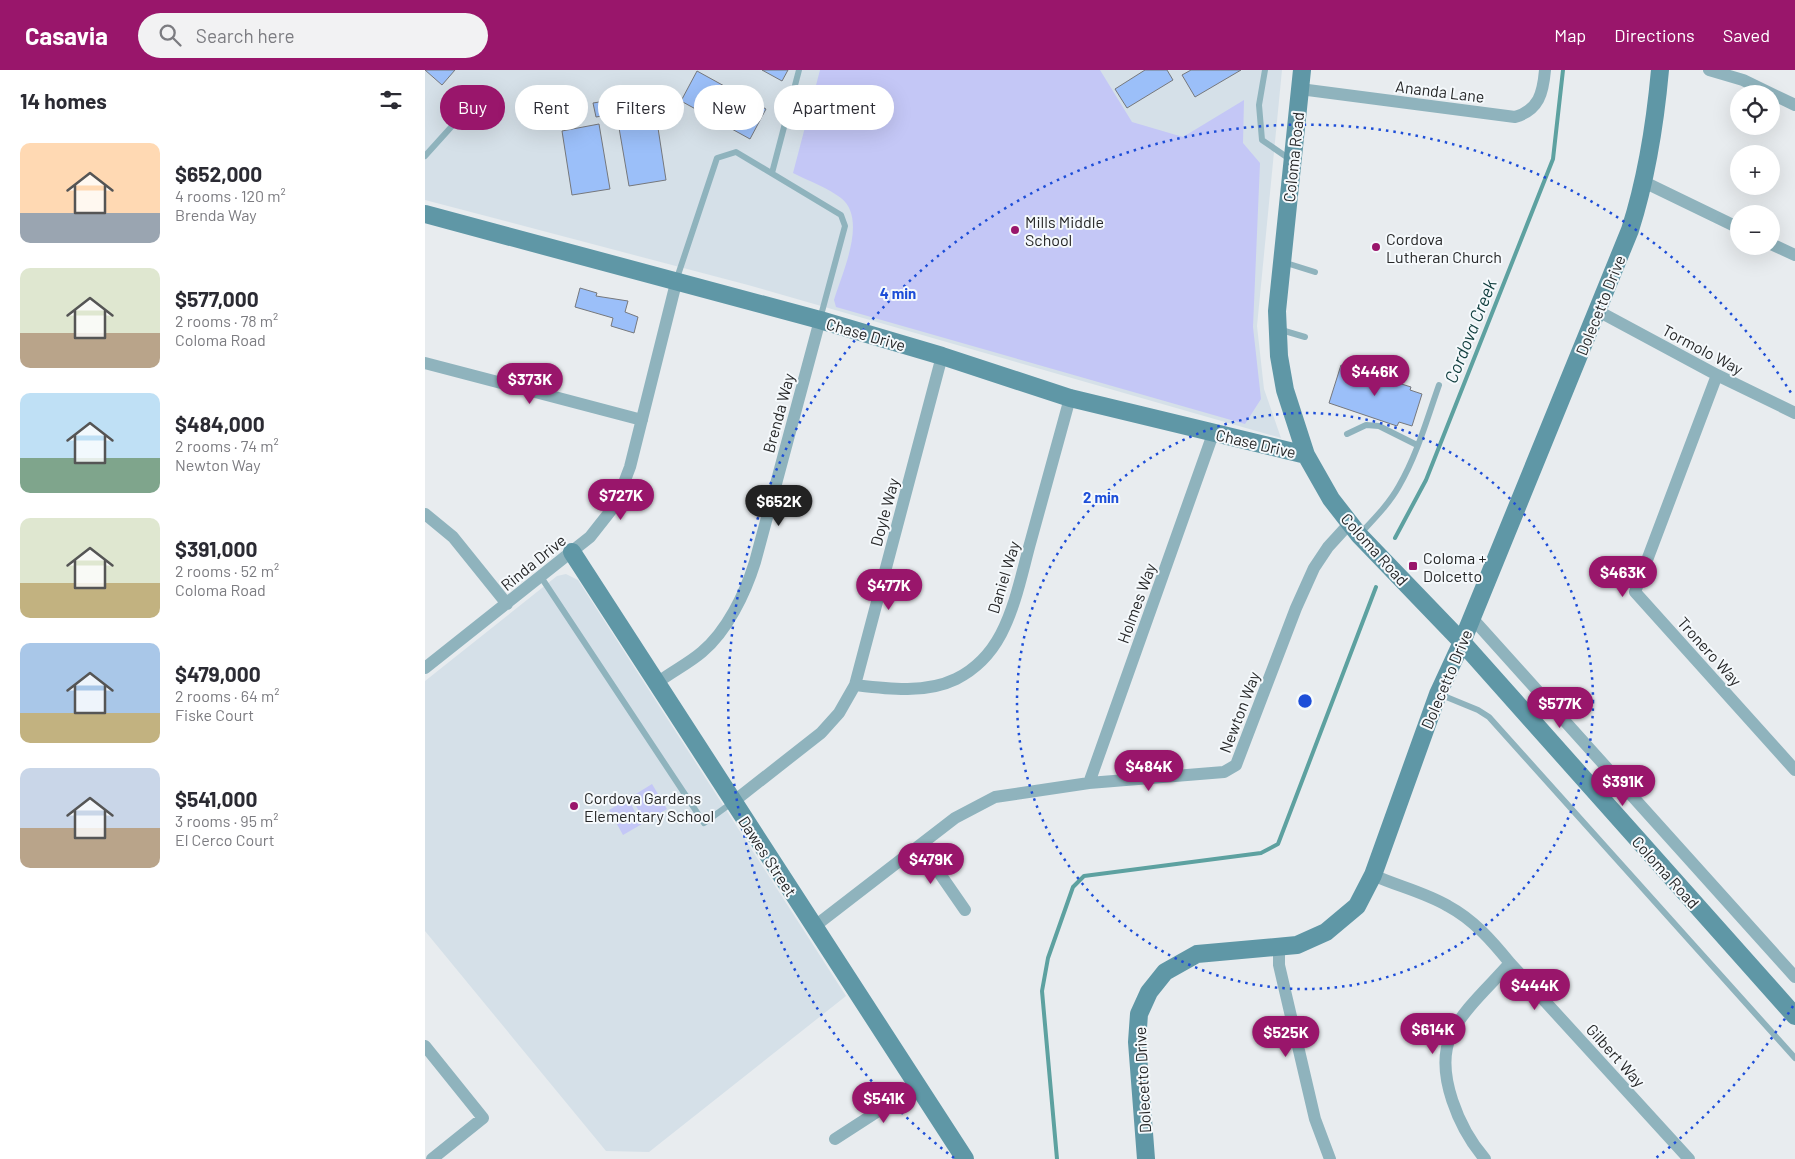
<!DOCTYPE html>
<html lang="en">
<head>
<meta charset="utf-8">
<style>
  :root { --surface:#fff; --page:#f2f2f3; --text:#2b2b33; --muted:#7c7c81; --accent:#99166b }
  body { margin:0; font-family:Barlow,sans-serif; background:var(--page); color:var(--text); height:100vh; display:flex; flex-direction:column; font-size:19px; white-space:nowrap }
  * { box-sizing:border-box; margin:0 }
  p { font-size:16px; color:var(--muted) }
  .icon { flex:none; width:28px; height:28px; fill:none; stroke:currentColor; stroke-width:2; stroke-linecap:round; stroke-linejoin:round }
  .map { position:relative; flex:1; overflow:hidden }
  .drawer { display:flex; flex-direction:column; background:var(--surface); width:425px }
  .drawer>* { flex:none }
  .top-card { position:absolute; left:15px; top:15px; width:475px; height:45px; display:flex; gap:10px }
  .buttons { position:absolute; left:1305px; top:15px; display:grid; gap:10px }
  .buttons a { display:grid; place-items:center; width:50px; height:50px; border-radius:50%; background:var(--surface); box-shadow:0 5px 20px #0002; font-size:25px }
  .price { position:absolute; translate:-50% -42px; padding:0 11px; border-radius:18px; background:var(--accent); color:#fff; font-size:16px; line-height:32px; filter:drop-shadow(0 1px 2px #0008) }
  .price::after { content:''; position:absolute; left:50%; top:30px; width:15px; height:11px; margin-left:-8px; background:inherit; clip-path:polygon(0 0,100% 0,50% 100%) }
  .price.on { background:#222; color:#fff }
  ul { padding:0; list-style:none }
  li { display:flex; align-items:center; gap:15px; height:125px; padding:0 20px }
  li span { display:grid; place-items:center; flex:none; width:140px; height:100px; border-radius:10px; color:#555 }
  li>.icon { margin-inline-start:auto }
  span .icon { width:60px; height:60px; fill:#fffc; stroke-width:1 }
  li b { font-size:21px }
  h2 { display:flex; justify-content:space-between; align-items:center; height:60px; padding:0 20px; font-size:21px }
  .pill { padding:0 18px; border-radius:22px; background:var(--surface); box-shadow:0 5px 20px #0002; font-size:18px; line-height:45px }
  .pill.on { background:var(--accent); color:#fff }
  header { display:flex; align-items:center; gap:30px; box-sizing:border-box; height:70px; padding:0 25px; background:var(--accent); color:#fff }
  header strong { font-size:24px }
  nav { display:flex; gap:28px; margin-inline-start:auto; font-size:18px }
  .search { width:350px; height:45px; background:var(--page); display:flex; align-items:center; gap:12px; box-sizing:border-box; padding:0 18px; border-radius:28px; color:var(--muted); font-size:19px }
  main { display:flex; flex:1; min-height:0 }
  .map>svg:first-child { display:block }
  .built { fill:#d5e0e8 }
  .green { fill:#c4c7f6 }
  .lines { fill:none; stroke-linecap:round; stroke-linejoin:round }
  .stream { stroke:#5da1a0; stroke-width:4 }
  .building { fill:#9bbff9; stroke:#76787c }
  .lane { stroke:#8fb3bd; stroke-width:6 }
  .street { stroke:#8fb3bd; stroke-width:12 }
  .secondary { stroke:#5f97a6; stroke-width:18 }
  .ring { fill:none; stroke:#1d4ed8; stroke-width:2.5; stroke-dasharray:2.5 5 }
  .poi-dot { fill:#99166b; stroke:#f5f9fc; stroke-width:2 }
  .labels { text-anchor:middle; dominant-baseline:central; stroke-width:4; stroke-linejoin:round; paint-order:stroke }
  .street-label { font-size:16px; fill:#262728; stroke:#f5f9fc }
  .poi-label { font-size:16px; fill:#262728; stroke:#f5f9fc; text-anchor:start }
  .water-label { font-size:18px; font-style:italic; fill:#103e3e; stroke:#f5f9fc }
  .centre { fill:#1d4ed8; stroke:#f5f9fc; stroke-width:2.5 }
  .ring-label { font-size:15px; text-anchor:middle; font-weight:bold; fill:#1d4ed8; stroke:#f5f9fc; stroke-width:4; stroke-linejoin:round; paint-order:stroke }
</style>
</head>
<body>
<header>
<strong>Casavia</strong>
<div class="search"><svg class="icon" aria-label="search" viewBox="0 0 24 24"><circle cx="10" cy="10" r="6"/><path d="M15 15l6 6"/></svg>Search here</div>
<nav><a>Map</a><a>Directions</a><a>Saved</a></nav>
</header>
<main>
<section class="drawer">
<h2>14 homes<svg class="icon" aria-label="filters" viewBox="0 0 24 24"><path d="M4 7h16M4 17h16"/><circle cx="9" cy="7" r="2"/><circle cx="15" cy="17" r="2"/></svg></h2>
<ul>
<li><span style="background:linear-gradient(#ffd9b3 70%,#9aa5b1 0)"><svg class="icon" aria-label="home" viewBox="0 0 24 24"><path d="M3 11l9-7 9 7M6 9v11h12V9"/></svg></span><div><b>$652,000</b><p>4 rooms · 120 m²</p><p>Brenda Way</p></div></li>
<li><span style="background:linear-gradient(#dfe7d0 65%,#b9a48a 0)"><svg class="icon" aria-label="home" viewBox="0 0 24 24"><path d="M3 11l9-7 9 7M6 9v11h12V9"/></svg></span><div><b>$577,000</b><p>2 rooms · 78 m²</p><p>Coloma Road</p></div></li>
<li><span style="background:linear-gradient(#bfe0f5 65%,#7fa58c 0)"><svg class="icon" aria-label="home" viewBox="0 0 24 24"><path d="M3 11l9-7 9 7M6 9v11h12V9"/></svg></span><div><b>$484,000</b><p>2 rooms · 74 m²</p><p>Newton Way</p></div></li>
<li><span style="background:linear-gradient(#dfe7d0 65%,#c2b280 0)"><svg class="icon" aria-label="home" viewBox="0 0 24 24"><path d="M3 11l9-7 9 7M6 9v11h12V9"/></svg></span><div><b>$391,000</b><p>2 rooms · 52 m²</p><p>Coloma Road</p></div></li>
<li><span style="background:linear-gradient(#a9c7e8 70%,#c2b280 0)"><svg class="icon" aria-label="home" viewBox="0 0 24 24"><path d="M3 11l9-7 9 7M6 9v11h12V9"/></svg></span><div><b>$479,000</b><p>2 rooms · 64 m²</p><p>Fiske Court</p></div></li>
<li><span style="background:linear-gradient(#c9d6e8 60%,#b9a48a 0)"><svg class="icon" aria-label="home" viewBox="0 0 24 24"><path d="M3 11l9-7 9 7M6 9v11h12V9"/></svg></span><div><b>$541,000</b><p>3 rooms · 95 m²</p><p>El Cerco Court</p></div></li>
</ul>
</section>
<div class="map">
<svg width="1370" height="1089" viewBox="0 0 1370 1089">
  <rect width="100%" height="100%" fill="#e8ecef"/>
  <path class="built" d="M0,0h857l-25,256 7,63 17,49 -533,-153 -323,-85z
    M141,504l12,6 268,416 -197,156 -43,-1 -181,-220v-250l132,-105z"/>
  <path class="green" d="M395,0h280l32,52 51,15 61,-37 -1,43 17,20 -7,164 8,72 -16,25 -409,-117 -2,-7c8,-27 34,-81 7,-102 -13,-10 -32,-17 -48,-25z
    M227,714l15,25 -22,13 -14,-25z
    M203,729l14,25 -19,11 -14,-25z"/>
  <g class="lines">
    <path class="stream" d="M970,468l31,-58 127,-321 10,-89
      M632,1089l-15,-168 6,-33 25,-71 11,-11 177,-23 17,-9 98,-257"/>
  </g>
  <path class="building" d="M0,0h30l-13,15z
    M337,0h26l-6,11z
    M720,0h22l6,10 -46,28 -12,-19z
    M766,0h50l-46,27 -13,-22z
    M272,1l69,38 -16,30 -69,-38z
    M193,29l2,14 -24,4 -3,-14z
    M231,45l10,65 -37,6 -11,-64z
    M174,54l11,65 -38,6 -10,-64z
    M155,218l17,5 -1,3 32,5 -3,11 13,5 -4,16 -23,-7 2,-8 -38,-11z
    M916,295l70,22 -1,3 12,4 -10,32 -13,-4 -2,4 -68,-23z"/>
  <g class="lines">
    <path class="lane" d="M840,0l-6,35 3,35 29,20
      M0,86l37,-41
      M347,103l27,-103
      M858,192l32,10
      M251,211l41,-123 19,-6 105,63 4,11 -25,93
      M853,259l27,8
      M922,364l19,-9 13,1 38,19
      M935,464c14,-15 29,-30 39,-48 18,-31 28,-67 40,-101
      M116,507l163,246 29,-21
      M1014,624l39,16 11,7 306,341"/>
    <path class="street" d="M1284,0l34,10 52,25
      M875,19l215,28c24,-7 28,-24 30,-47
      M1219,112l95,46
      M1346,174l24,11
      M1173,241l119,64 78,38
      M0,293l217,57
      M1292,305l-82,217 160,178
      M0,444l28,23 54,67
      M1047,548l323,359
      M0,598l165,-131 26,-33 14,-37 46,-184
      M232,613c14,-11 31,-19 45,-31 25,-21 43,-58 53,-90l65,-242
      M430,615c33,4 70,9 101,-6 20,-10 35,-26 45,-45 15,-29 21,-62 30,-94 13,-47 26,-95 39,-142
      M664,713l124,-349
      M308,732l88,-69 18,-20 16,-28 87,-329
      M495,775l45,65
      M948,805c24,11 51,17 75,31 26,14 44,35 62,57l179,196
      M390,856l140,-108 40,-21 94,-14 135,-11 12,-7 60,-157 18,-40 14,-21 21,-23
      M854,878v17l36,154 15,40
      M0,976l58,72 -51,41
      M410,1069l82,-53
      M1060,1089c-25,-29 -51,-86 -34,-124 11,-25 41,-51 59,-72"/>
    <path class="secondary" d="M877,0l-25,241 2,45 6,34 21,65 25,44 28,36 103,107 333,374
      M0,144l395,106 122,36 128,42 236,57
      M147,482l393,607
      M721,1089l-9,-117 2,-28 10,-22 16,-20 32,-18 100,-9 29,-13 31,-26 16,-31 65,-181 24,-52 168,-412c17,-53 25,-105 30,-160"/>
  </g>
  <g class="ring">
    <circle cx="880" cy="631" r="288"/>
    <path d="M1368 936A576 576 0 0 1 1231 1088M529 1088A576 576 0 1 1 1368 326"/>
  </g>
  <g class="poi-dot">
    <circle cx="590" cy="160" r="5"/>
    <circle cx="951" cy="177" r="5"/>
    <rect x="983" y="491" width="10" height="10" rx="2.5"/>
    <circle cx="149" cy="736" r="5"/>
  </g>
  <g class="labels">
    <g class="street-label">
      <text transform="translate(1015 21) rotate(7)">Ananda Lane</text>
      <text transform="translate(868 87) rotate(-84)">Coloma Road</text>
      <text transform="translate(1175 235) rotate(-68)">Dolecetto Drive</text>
      <text transform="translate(441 264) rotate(16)">Chase Drive</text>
      <text transform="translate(1278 279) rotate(28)">Tormolo Way</text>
      <text transform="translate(353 343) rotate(-75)">Brenda Way</text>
      <text transform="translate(831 373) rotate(13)">Chase Drive</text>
      <text transform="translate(459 442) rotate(-75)">Doyle Way</text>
      <text transform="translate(950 479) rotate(48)">Coloma Road</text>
      <text transform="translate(108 492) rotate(-39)">Rinda Drive</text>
      <text transform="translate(578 507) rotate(-73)">Daniel Way</text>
      <text transform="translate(711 533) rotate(-70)">Holmes Way</text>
      <text transform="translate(1285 581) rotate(48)">Tronero Way</text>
      <text transform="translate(1021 609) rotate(-67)">Dolecetto Drive</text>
      <text transform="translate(814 642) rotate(-69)">Newton Way</text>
      <text transform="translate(343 786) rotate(57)">Dawes Street</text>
      <text transform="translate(1241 802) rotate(48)">Coloma Road</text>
      <text transform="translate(1191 985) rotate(48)">Gilbert Way</text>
      <text transform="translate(717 1010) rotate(-93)">Dolecetto Drive</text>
    </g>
    <g class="poi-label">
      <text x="600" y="151">Mills Middle<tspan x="600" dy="18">School</tspan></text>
      <text x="961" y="168">Cordova<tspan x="961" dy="18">Lutheran Church</tspan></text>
      <text x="998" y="487">Coloma +<tspan x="998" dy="18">Dolcetto</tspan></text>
      <text x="159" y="727">Cordova Gardens<tspan x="159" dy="18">Elementary School</tspan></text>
    </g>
    <g class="water-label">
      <text transform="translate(1045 261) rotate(-68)">Cordova Creek</text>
    </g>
  </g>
  <circle cx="880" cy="631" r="8" class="centre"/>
  <g class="ring-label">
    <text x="473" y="229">4 min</text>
    <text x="676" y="433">2 min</text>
  </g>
</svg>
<div class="buttons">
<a><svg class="icon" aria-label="locate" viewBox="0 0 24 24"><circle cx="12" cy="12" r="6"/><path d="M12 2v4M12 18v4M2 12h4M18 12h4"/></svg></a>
<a>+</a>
<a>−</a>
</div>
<b class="price" style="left:950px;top:327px">$446K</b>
<b class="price" style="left:105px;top:335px">$373K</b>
<b class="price" style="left:196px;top:451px">$727K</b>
<b class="price on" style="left:354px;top:457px">$652K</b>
<b class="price" style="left:1198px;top:528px">$463K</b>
<b class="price" style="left:464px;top:541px">$477K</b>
<b class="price" style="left:1135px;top:659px">$577K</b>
<b class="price" style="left:724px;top:722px">$484K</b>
<b class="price" style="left:1198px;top:737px">$391K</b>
<b class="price" style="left:506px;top:815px">$479K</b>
<b class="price" style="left:1110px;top:941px">$444K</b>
<b class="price" style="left:1008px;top:985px">$614K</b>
<b class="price" style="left:861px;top:988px">$525K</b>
<b class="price" style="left:459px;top:1054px">$541K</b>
<div class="top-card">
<a class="pill on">Buy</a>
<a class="pill">Rent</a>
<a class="pill">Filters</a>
<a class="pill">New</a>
<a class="pill">Apartment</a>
</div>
</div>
</main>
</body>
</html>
